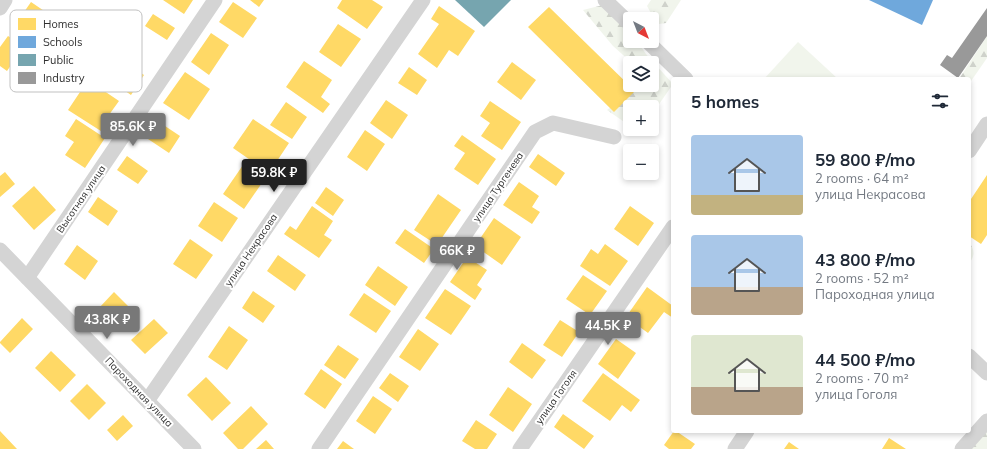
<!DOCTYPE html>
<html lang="en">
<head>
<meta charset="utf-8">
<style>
  :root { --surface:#fff; --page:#f2f2f3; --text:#1f2937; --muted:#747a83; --accent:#787878 }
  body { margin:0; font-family:Mulish,sans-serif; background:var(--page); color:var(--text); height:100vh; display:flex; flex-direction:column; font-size:15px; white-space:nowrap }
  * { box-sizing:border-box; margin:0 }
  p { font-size:13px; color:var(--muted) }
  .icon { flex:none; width:22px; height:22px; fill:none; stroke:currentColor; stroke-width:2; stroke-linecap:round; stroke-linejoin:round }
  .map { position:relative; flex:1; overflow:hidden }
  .sheet { position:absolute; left:671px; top:77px; width:300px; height:356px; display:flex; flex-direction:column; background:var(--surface); border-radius:4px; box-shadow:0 2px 6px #0003 }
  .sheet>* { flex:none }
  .needle { width:26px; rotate:138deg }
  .controls { position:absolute; left:623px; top:12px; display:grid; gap:8px }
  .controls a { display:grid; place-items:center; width:36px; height:36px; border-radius:4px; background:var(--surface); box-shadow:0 2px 6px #0003; font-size:20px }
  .price { position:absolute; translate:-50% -34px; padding:0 9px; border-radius:4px; background:var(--accent); color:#fff; font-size:13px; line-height:26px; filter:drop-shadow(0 1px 2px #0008) }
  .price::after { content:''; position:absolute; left:50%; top:24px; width:12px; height:9px; margin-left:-6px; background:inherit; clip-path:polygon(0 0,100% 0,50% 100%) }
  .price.selected { background:#222; color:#fff }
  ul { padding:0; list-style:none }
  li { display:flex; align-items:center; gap:12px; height:100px; padding:0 20px }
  li span { display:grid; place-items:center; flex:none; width:112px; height:80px; border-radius:4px; color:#555 }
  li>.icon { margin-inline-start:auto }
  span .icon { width:48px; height:48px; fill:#fffc; stroke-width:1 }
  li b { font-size:17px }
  h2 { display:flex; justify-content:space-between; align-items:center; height:48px; padding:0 20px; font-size:17px }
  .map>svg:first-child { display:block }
  .green { fill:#f1f5ec }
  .forest { fill:url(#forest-firs) }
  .homes { fill:#ffd966 }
  .schools { fill:#6fa8dc }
  .public { fill:#76a5af }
  .industry { fill:#999 }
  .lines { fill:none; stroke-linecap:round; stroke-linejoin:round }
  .minor { stroke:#d4d4d4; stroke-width:15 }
  .labels { text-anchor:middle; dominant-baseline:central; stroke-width:4; stroke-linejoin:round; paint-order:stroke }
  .street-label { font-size:10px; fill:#2f2f2f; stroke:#fff }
  .key { fill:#fff; stroke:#c1c1c1; stroke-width:1 }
  .key-label { font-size:11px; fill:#2f2f2f }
</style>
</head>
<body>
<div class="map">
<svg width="987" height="449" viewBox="0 0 987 449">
  <defs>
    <pattern id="forest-firs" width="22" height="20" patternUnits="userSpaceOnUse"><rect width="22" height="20" fill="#f1f5ec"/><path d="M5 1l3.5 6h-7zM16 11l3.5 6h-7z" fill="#cfd2cb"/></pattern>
  </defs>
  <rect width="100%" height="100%" fill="#fff"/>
  <path class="green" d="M798,42l40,37h-74z"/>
  <path class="forest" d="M651,0h30l-15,23 -7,1 -6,-7 -6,-11z
    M603,5l16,12 11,15v9h7l9,13 27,30 -18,26 -3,2v-5h-22v19l-23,-16 28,-21 2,-4h15v-22h-20l-19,-17 -30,-36z
    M987,36v22l-18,26v-5h-10z
    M969,243c6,6 6,14 0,20z
    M987,426v23h-17z"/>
  <path class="homes" d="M163,0h30l-9,14z
    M250,0h14l-5,7z
    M342,0h30l11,7 -16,22 -30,-21z
    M31,2l28,19 -16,23 -28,-19z
    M233,2l24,16 -14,20 -24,-16z
    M439,6l36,25 -17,25 -9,-6 -12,18 -19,-14 21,-30 -8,-5z
    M549,7l86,84 -21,21 -86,-85z
    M153,14l22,14 -8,12 -22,-14z
    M338,24l23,15 -20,28 -22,-15z
    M211,33l18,12 -20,30 -18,-13z
    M8,36l16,10 -17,25 -7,-5v-19z
    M122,60l22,15 -13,20 -22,-15z
    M304,61l28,19 -11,17 9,7 -7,9 -37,-26z
    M512,62l24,18 -15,20 -24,-18z
    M409,67l18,13 -10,15 -19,-12z
    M185,72l25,17 -21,31 -26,-17z
    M88,80l31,21 -13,18 6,4 -8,10 -36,-23z
    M386,100l22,15 -16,24 -22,-16z
    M490,101l31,21 -19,28 -21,-14 9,-13 -10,-7z
    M286,102l21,15 -15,22 -22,-14z
    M153,118l27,18 -11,17 -27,-18z
    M76,119l29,19 -20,30 -20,-13 9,-13 -9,-6z
    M253,119l36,24 -20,30 -36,-25z
    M365,130l20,14 -18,27 -20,-14z
    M462,135l34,24 -18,26 -24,-16 11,-16 -11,-7z
    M538,154l27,19 -9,13 -27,-19z
    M127,156l21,15 -10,13 -21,-14z
    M243,165l21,15 -20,29 -21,-15z
    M5,172l10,12 -15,13v-21z
    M987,175v60l-6,9 -12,-8v-34z
    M519,182l20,14 -7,11 8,5 -8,12 -29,-19z
    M34,186l22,24 -22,20 -22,-24z
    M326,187l18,13 -11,16 -18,-13z
    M438,194l23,16 -24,35 -23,-15z
    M98,197l20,14 -10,15 -20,-14z
    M214,202l24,16 -16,24 -24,-16z
    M312,206l21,15 -9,14 8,5 -13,18 -35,-24 6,-8 6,4z
    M630,206l24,17 -16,23 -24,-17z
    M494,218l27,19 -19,28 -27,-19z
    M405,229l29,20 -10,14 -29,-20z
    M190,239l23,16 -17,24 -23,-15z
    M605,244l23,17 -18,25 -30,-20 11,-17 7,5z
    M77,245l21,16 -13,19 -21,-16z
    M278,255l28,20 -11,16 -28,-20z
    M467,257l20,13 -10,15 5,4 -7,11 -25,-18z
    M378,266l30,21 -13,19 -30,-21z
    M583,275l24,16 -17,24 -24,-16z
    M647,287l26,19v12l-9,-6 -16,21 -22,-16z
    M445,289l26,17 -20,29 -26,-17z
    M253,291l22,15 -12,17 -21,-15z
    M114,292l22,22 -15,16 -22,-22z
    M364,293l27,18 -15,22 -27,-18z
    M22,318l11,11 -23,24 -10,-10v-1z
    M154,319l14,14 -23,21 -14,-14z
    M560,320l19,12 -17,25 -19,-12z
    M229,326l19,14 -21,30 -19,-13z
    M418,329l21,15 -19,27 -21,-14z
    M616,339l20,14 -18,26 -20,-15z
    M522,343l24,17 -14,19 -23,-17z
    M338,345l21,14 -14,20 -21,-14z
    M51,351l25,24 -16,17 -25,-24z
    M321,369l21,15 -17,25 -21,-15z
    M390,373l19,13 -11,16 -19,-14z
    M603,373l37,27 -9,12 -9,-7 -12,16 -28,-20z
    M206,377l25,26 -19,18 -25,-26z
    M87,384l19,19 -17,17 -19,-19z
    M508,387l24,17 -19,28 -24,-17z
    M373,396l19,13 -17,25 -19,-13z
    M251,406l17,18 -25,25h-5l-15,-16z
    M563,414l31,22 -10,13 -30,-22z
    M123,415l10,11 -16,15 -10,-11z
    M476,420l21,14 -10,15h-12l-13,-8z
    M0,431l17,18h-17z
    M674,431h2l19,13 -4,5h-22l-5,-4z
    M889,438l17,11h-24z
    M266,440l8,9h-18z
    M343,441l11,8h-17z
    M789,442l10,7h-15z"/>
  <path class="schools" d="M869,0h64l-11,25z"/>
  <path class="public" d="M455,0h56l-27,27z"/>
  <path class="industry" d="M987,8v28l-29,42 -18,-13 7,-10 5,3z"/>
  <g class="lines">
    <path class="minor" d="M605,0l25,24
      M0,8l5,-8
      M647,41l39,38
      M969,151l18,-27
      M0,250l194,199
      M27,278l188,-278
      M969,356l18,17
      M147,401l276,-401
      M319,449l216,-317 18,-9 61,14
      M520,449l153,-222
      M735,449l12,-18
      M962,449l25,-28"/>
  </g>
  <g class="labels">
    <g class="street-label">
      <text transform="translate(498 187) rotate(-56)">улица Тургенева</text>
      <text transform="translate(81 199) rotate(-56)">Высотная улица</text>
      <text transform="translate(251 250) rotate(-56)">улица Некрасова</text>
      <text transform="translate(139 392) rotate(46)">Пароходная улица</text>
      <text transform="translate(556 397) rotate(-55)">улица Гоголя</text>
    </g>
  </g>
  <rect x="10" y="10" width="132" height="82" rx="6" class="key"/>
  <rect x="18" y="18" width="18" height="12" fill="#ffd966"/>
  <rect x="18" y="36" width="18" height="12" fill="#6fa8dc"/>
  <rect x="18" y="54" width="18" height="12" fill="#76a5af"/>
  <rect x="18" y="72" width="18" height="12" fill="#999"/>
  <g class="key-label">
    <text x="43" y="28">Homes</text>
    <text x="43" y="46">Schools</text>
    <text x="43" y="64">Public</text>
    <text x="43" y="82">Industry</text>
  </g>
</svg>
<div class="controls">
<a><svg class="needle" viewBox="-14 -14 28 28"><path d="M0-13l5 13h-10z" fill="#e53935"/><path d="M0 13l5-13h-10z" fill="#747a83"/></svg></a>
<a><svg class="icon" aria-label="layers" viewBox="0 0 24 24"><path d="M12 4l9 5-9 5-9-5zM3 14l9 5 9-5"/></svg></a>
<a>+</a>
<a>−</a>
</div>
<b class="price" style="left:133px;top:147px">85.6K ₽</b>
<b class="price selected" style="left:274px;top:193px">59.8K ₽</b>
<b class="price" style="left:457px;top:271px">66K ₽</b>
<b class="price" style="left:107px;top:340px">43.8K ₽</b>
<b class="price" style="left:608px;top:346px">44.5K ₽</b>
<section class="sheet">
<h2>5 homes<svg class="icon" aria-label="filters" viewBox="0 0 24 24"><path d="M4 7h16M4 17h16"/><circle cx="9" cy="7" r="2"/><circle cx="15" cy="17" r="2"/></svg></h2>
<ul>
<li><span style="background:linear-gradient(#a9c7e8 75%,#c2b280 0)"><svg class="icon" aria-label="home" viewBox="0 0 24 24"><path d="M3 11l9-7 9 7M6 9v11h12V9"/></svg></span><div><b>59 800 ₽/mo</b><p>2 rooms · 64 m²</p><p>улица Некрасова</p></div></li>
<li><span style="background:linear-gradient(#a9c7e8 65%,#b9a48a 0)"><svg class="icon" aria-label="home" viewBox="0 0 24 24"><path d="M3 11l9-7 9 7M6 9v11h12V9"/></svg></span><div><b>43 800 ₽/mo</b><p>2 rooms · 52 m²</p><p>Пароходная улица</p></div></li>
<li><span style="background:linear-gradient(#dfe7d0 65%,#b9a48a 0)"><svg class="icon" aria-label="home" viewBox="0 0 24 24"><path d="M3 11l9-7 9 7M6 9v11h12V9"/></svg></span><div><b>44 500 ₽/mo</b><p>2 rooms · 70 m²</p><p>улица Гоголя</p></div></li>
</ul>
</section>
</div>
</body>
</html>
